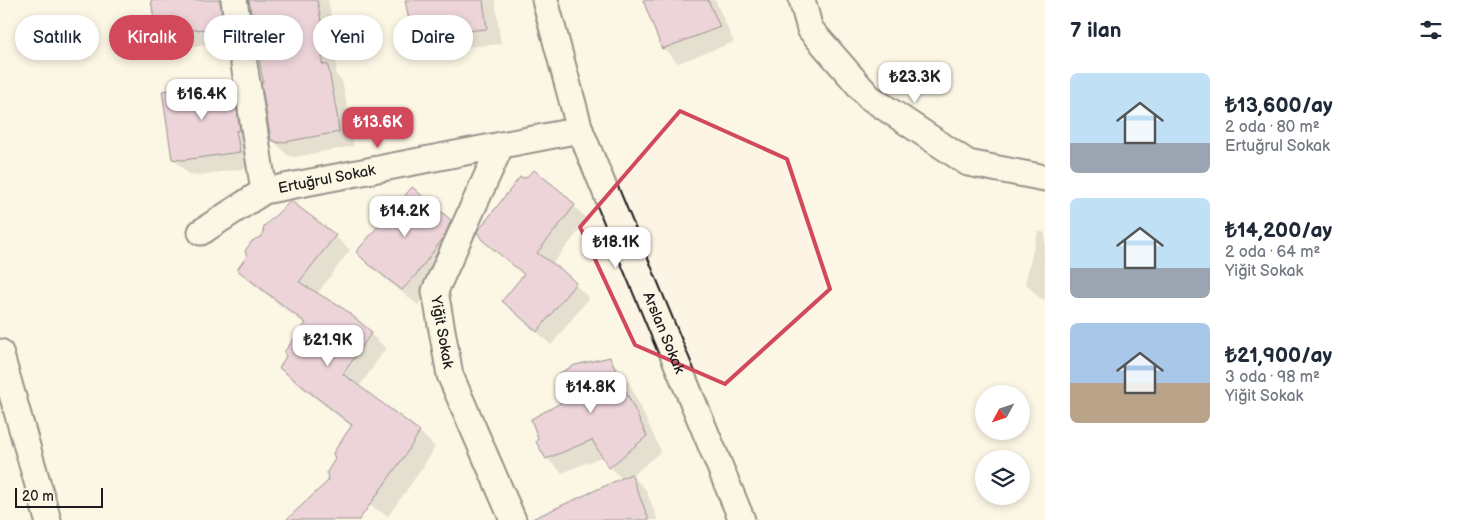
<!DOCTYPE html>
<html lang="tr">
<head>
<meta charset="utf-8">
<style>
  :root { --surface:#fff; --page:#f6f6f7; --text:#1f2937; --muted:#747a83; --accent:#d1495b }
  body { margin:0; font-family:"Balsamiq Sans",sans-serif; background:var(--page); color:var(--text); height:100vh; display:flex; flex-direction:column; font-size:19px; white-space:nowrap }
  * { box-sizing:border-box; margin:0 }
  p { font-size:16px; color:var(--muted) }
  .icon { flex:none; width:28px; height:28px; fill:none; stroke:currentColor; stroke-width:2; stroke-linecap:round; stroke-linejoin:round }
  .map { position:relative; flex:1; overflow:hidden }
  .drawer { display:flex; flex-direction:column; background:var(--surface); width:425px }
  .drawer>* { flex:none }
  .hud { position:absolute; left:15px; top:15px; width:475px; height:45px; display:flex; gap:10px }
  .needle { width:32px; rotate:230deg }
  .fabs { position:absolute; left:975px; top:385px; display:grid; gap:10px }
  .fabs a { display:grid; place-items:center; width:55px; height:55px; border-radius:50%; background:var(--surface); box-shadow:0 2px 8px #0003; font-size:25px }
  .scale { position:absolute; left:15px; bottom:12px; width:88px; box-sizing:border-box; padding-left:5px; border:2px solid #1c1c1c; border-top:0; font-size:14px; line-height:18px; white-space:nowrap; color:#1c1c1c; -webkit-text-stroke:4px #fcf5e5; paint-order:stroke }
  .price { position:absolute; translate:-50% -42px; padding:0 11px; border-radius:10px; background:#fff; color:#222; font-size:16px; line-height:32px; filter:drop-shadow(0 1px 2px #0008) }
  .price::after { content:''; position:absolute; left:50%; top:30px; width:15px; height:11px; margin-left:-8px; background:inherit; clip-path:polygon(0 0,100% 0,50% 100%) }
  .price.current { background:var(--accent); color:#fff }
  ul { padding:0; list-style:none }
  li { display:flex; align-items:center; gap:15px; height:125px; padding:0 25px }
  li span { display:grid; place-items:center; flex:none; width:140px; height:100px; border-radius:8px; color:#555 }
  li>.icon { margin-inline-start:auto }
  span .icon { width:60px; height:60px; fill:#fffc; stroke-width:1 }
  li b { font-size:21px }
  h2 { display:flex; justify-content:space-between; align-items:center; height:60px; padding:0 25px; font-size:21px }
  .chip { padding:0 18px; border-radius:22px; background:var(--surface); box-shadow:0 2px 8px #0003; font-size:18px; line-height:45px }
  .chip.current { background:var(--accent); color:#fff }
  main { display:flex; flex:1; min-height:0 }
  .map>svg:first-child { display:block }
  .shadow { fill:#0003 }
  .building { fill:#d9aacb; stroke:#1c1c1c }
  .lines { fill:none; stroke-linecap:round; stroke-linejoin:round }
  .street-casing { stroke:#1c1c1c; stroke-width:29 }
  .street { stroke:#fcf5e5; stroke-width:25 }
  .marked { fill:none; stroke:#d1495b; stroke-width:4; stroke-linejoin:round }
  .labels { text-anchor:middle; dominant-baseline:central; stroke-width:4; stroke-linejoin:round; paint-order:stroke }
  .street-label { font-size:15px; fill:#1c1c1c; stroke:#fcf5e5 }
</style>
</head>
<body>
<main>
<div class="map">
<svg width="1045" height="520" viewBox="0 0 1045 520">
  <rect width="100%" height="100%" fill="#fcf5e5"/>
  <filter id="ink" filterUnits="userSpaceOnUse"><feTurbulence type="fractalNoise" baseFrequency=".02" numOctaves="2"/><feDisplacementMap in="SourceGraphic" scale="10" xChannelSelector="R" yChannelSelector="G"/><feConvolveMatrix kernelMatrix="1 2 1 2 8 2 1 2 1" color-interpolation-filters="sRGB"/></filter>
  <g filter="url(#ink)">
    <path class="shadow" d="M152,0h176l9,46 -1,29 6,6 10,49 1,16 -58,11 -8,-2 -15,-16 -7,-55 -15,-83 -10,3 -2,36 -15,3 -50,5 -15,-15z
      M407,0h88l6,44 -72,6 -15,-15z
      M644,0h71l19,42 -56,21 -15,-15z
      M232,85l15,15 7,67 -55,8 -10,-1 -16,-15z
      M562,194l26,26 -36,44 8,6 29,28 -38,47 -47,-44 20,-26 -41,-36z
      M403,199l48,22 15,15 -35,54 -13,15 -34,-27 -16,-15z
      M1038,231l7,2v67l-5,-2 -15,-15z
      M335,236l15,14 -33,44 26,16 43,38 -27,39 61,45 15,15 -12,20 -35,49 -46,-27 10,-62 -56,-44 -15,-16 25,-42 -52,-40 -15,-15z
      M609,359l16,15 36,77 -29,25 14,14 12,30h-88l52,-41 -12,-12 -7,-11 -41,17 -15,-15 25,-59z"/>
    <path class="building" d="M151,0h69l3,25 -16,4 -51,4z
      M249,0h68l6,30 -1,34 6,1 9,49 2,18 -60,11 -8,-3 -10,-58h2z
      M405,0h78l4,29 -75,7z
      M643,0h65l12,27 -58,22z
      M233,84l7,47 -4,-1 4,22 -57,8 -11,-1 -10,-68 47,-6z
      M534,170l29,23 12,12 -38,48 24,16 15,14 -39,49 -35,-31 22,-27 -42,-34 -5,-8 43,-55 5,1z
      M412,187l39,33 -7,17 -28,38 -14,15 -35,-27 -11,-11 30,-35 -1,-3 8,-14 10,-2z
      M291,201l45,34 -37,47 45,27 28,23 -29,42 77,57 -12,20 -49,69h-73l42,-39 -1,-9 8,-13 -2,-6 19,-28 -73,-57 7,-12 -2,-4 22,-29 -69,-53 10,-14 -2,-5 7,-10 10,-5 2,-10z
      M610,357l37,79 -38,32 -17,-28 -46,19 -10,-17 2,-4 -7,-19 39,-21 -10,-25 15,-8z
      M631,474l18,46h-119z"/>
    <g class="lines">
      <defs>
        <g id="street">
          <path d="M234,0l30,191"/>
          <path id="s1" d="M545,0l35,130 162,390"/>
          <path d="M802,0l8,29 59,68 99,66 77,15"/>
          <path id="s2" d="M501,145l-66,146 15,84 63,145"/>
          <path id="s3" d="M201,232l63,-41 316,-61"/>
          <path d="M0,352l48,168"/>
        </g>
      </defs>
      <use href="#street" class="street-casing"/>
      <use href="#street" class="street"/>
    </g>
  </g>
  <path d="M0 0H1045V520H0ZM680,111l107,48 43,130 -105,95 -90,-39 -55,-118z" fill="#fcf5e5" fill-opacity=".55" fill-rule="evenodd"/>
  <path class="marked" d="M680,111l107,48 43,130 -105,95 -90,-39 -55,-118z"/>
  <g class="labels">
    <g class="street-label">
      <text stroke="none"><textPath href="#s3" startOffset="139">Ertuğrul Sokak</textPath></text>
      <text stroke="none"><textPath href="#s2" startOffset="202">Yiğit Sokak</textPath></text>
      <text stroke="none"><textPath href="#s1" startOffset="354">Arslan Sokak</textPath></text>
    </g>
  </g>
</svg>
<div class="fabs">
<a><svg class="needle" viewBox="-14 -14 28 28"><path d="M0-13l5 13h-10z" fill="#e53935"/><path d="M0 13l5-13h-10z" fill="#747a83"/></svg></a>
<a><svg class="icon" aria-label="layers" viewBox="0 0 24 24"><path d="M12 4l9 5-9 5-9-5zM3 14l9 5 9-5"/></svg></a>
</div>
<div class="scale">20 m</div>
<b class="price" style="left:915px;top:104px">₺23.3K</b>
<b class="price" style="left:202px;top:121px">₺16.4K</b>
<b class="price current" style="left:378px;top:149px">₺13.6K</b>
<b class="price" style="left:405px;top:238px">₺14.2K</b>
<b class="price" style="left:616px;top:269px">₺18.1K</b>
<b class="price" style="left:328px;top:367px">₺21.9K</b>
<b class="price" style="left:591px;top:414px">₺14.8K</b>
<div class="hud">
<a class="chip">Satılık</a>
<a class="chip current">Kiralık</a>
<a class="chip">Filtreler</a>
<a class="chip">Yeni</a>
<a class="chip">Daire</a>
</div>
</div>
<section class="drawer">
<h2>7 ilan<svg class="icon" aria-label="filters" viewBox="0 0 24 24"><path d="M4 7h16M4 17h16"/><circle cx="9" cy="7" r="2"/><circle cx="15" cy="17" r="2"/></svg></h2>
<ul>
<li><span style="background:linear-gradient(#bfe0f5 70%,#9aa5b1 0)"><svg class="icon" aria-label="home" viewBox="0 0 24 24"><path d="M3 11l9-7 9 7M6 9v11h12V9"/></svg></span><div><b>₺13,600/ay</b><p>2 oda · 80 m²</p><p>Ertuğrul Sokak</p></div></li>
<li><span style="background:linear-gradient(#bfe0f5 70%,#9aa5b1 0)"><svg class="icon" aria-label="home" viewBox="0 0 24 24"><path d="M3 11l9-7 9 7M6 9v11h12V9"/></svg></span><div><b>₺14,200/ay</b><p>2 oda · 64 m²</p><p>Yiğit Sokak</p></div></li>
<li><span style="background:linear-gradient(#a9c7e8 60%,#b9a48a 0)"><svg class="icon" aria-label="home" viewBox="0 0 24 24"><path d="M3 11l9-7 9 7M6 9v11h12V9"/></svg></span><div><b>₺21,900/ay</b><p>3 oda · 98 m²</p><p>Yiğit Sokak</p></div></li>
</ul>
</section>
</main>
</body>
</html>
